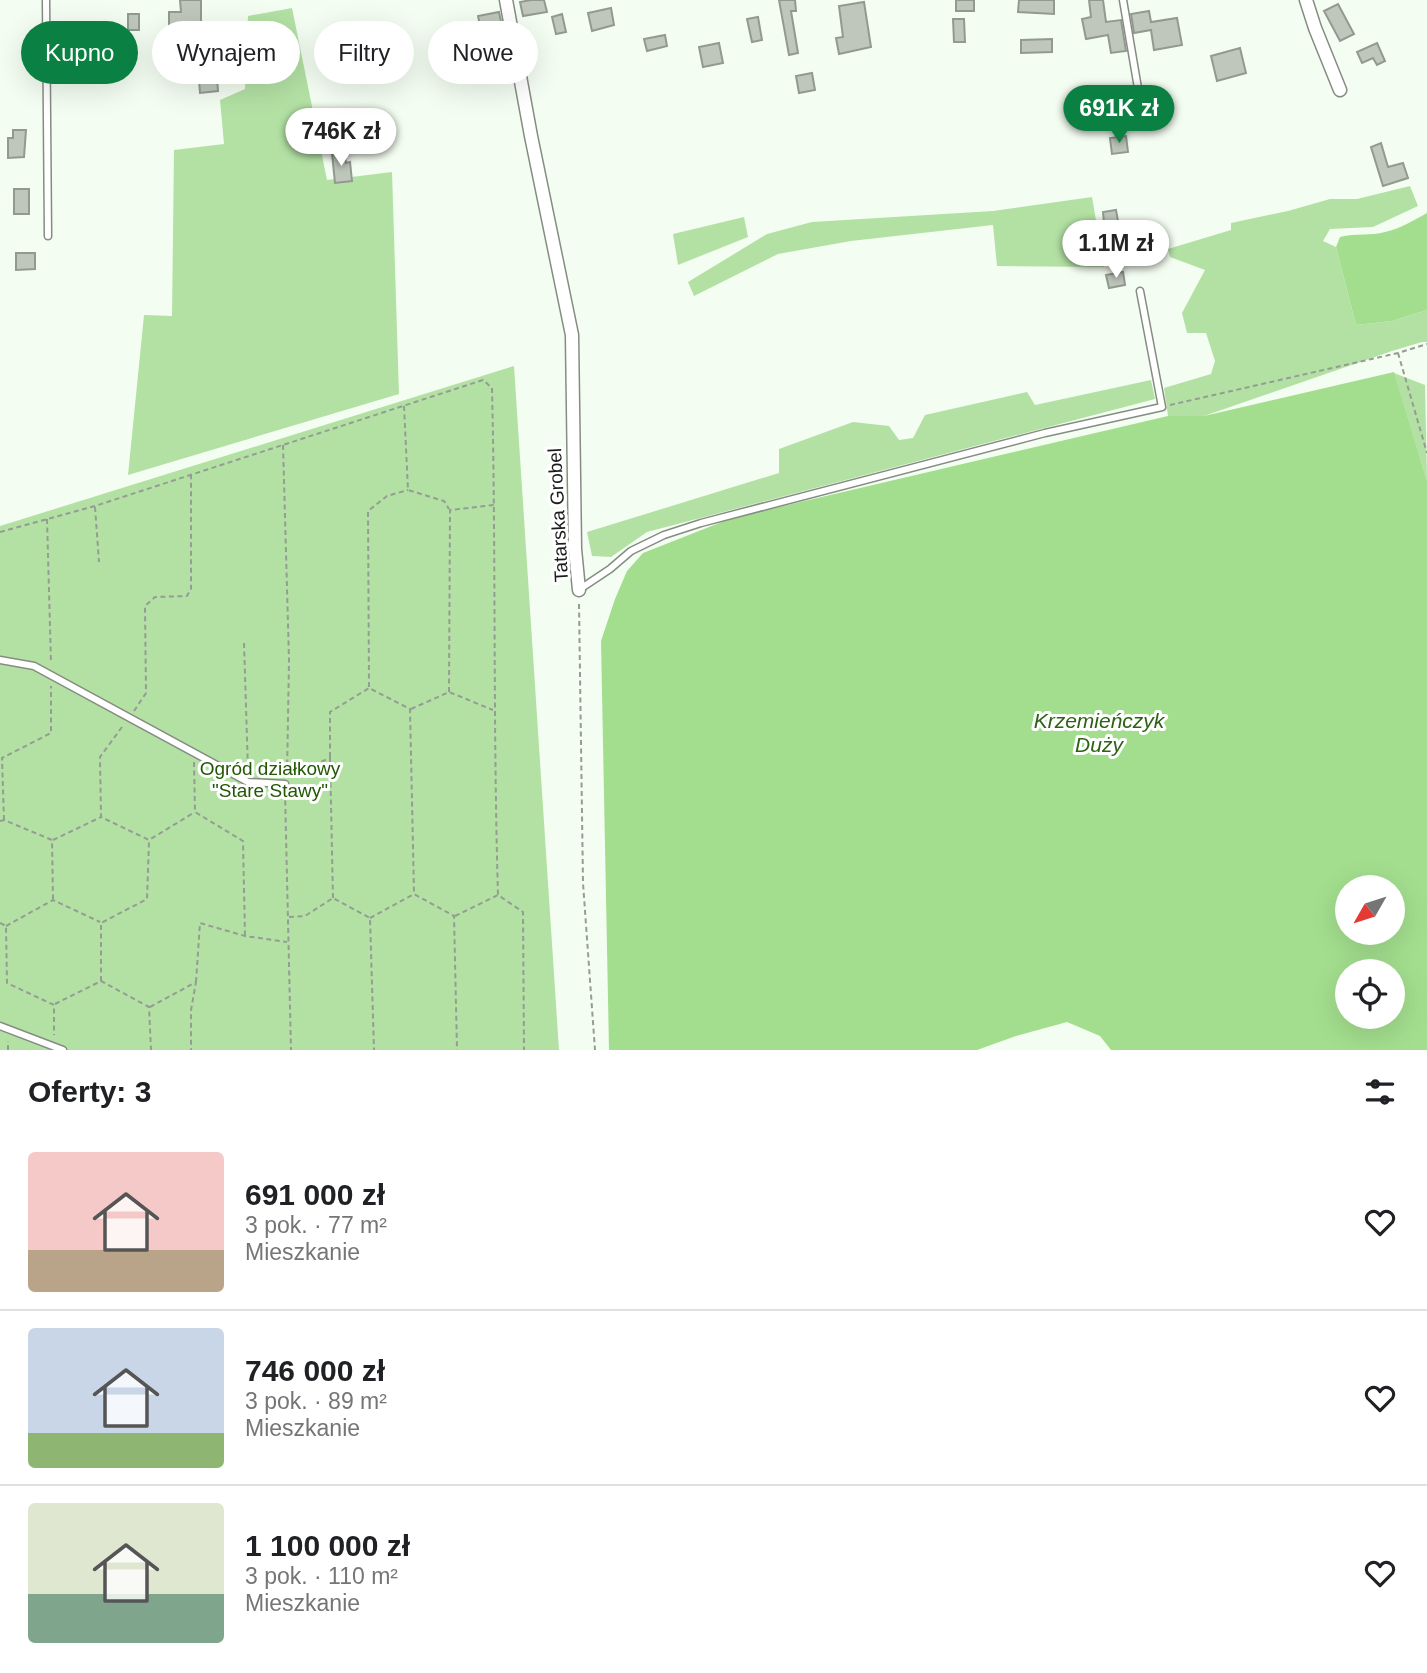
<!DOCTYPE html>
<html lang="pl">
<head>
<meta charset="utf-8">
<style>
  :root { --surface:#fff; --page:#f6f6f6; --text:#202124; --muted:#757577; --line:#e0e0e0; --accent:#0b8043 }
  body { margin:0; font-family:Arial,sans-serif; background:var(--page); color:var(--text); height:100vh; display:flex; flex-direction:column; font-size:26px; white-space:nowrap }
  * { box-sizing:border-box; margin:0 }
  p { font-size:23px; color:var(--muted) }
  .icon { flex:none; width:38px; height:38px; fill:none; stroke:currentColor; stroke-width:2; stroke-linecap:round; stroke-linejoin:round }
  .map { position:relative; height:1050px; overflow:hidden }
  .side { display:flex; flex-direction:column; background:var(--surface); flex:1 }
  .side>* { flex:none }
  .hud { position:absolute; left:21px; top:21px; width:700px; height:63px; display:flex; gap:14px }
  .needle { width:46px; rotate:231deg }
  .buttons { position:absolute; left:1335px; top:875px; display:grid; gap:14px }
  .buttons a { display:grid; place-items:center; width:70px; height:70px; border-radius:50%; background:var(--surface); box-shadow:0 7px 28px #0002; font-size:35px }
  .price { position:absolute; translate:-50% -60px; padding:0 16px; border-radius:24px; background:#fff; color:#222; font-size:23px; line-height:46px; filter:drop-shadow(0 2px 4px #0008) }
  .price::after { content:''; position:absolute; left:50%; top:42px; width:21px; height:16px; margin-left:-10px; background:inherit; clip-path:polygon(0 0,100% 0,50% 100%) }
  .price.current { background:var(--accent); color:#fff }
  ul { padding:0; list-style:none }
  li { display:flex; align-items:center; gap:21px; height:175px; padding:0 28px }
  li+li { border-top:2px solid var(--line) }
  li span { display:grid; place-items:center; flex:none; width:196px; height:140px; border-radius:7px; color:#555 }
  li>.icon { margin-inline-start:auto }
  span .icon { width:84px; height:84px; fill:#fffc; stroke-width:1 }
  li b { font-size:30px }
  h2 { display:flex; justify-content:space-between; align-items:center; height:84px; padding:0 28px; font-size:30px }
  .chip { padding:0 24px; border-radius:32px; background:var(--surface); box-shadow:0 7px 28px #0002; font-size:24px; line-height:63px }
  .chip.current { background:var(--accent); color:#fff }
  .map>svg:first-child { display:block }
  .green { fill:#b3e1a4 }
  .water { fill:#a3de8e; fill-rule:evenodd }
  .building { fill:#bfc7bc; stroke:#929a90; stroke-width:2 }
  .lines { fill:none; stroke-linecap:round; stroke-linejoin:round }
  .lane-casing { stroke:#858d82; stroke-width:9 }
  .street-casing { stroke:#858d82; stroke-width:15 }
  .path { stroke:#959c93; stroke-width:2; stroke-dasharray:5 3.5; stroke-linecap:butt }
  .lane { stroke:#fff; stroke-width:6 }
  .street { stroke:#fff; stroke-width:12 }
  .labels { text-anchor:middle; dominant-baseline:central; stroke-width:6; stroke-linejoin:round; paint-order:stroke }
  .street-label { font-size:19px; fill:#1a1d19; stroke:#fff }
  .park-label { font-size:19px; fill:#225703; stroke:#fff }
  .water-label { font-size:21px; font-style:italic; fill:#2d6315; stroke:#fff }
</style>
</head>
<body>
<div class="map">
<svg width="1427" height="1050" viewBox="0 0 1427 1050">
  <rect width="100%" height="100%" fill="#f4fdf1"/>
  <path class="green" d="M292,8l35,172 65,-8 7,222 -271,81 16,-160 28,1 2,-166 50,-6 -4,-44 25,-11 3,-73z
    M1410,186l8,20 -45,21 -43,2 -7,12 13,6 20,78 36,-4 35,-11v32h-5l-30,9 -188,65h-36l-4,-28 47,-14 4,-13 -9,-28h-19l-5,-20 23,-43 -35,-13 -2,-8 63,-19v-7l57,-12 42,-12h27z
    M1092,197l12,70 -107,-1 -4,-41 -142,16 -73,13 -84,42 -6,-14 79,-48 45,-12 181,-11z
    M744,217l4,20 -70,28 -5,-31z
    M514,366l45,684h-559v-524z
    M1394,373l31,12 2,96z
    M1151,380l4,19 -508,133 -36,25 -19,-1 -5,-24 192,-59v-24l74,-27 36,4 10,14 14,-2 12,-23 102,-23 8,13z"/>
  <path class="water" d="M1427,213v97l-35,11 -36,4 -20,-78 4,-10c16,-4 31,-1 45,-5 15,-3 29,-12 42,-19z
    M1394,372l33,109v569h-316l-11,-14 -33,-14 -51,14 -39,14h-368l-8,-409 14,-42 12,-28 16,-18 89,-35 436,-102h36zM1348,887h45v46h-45zM1348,971h45v46h-45z"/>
  <path class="building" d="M180,0h21v22h14l2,22 22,-2 2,33 -24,2 1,14 -18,2 -5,-65h-26v-16h12z
    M531,0h13l3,12 -24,4 -3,-14z
    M779,0h16l1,11h-5l7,42 -9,2z
    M956,0h18v11h-18z
    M1019,0h35v14l-36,-2z
    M1089,0h14l3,22 15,-2 5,31 -15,2 -3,-18 -22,4 -4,-20 9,-2z
    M864,2l7,45 -32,7 -3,-16 7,-1 -4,-31z
    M1338,4l16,30 -14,7 -16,-30z
    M611,8l3,17 -22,6 -4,-18z
    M1149,11l2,11 26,-4 5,27 -28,5 -3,-20 -17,3 -3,-19z
    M499,12l3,14 -21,4 -3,-14z
    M128,14h11v16h-11z
    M562,14l4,18 -10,2 -4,-17z
    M758,17l4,23 -10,2 -5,-23z
    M953,19h11l1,23h-11z
    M665,35l2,11 -20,5 -3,-12z
    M1052,39v13l-31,1v-13z
    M719,43l4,20 -20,4 -4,-20z
    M1377,43l8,18 -8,4 -4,-7 -11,5 -5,-11z
    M1240,48l6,25 -29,8 -6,-25z
    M812,73l3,17 -16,3 -3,-17z
    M13,130h13l-2,27 -16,1v-20h5z
    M1126,136l2,16 -16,2 -2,-16z
    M1381,143l7,24 15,-4 5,15 -25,8 -12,-39z
    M344,151l2,12 4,-1 2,19 -17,2 -3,-30z
    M14,189h15v25h-15z
    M1116,210l2,11 -14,2 -1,-11z
    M1153,240l3,12 -17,3 -2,-12z
    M16,253h19v16l-19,1z
    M1123,272l2,13 -16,3 -3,-13z"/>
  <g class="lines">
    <defs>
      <path id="lane" d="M46,0l2,236
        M1123,0l17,100
        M580,589l30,-20 21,-18 33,-16 37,-12 344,-90 117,-26 -22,-116
        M0,660l34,6 214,116 37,2
        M0,1026l63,24"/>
      <path id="street" d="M506,0l25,136 41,199 3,214 4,41
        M1306,0l9,28 25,62"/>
    </defs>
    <use href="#lane" class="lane-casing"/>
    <use href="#street" class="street-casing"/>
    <path class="path" d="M1398,353l29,100
      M1170,405l228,-52 29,-9
      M404,406l4,84 36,11 5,8
      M283,445l6,215 -2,115
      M95,507l4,55
      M47,519l4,144
      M0,532l95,-26 388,-126 9,8c4,169 1,338 6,507
      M579,604l4,279 12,167
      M244,643l4,128
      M369,687l-1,-176 19,-15 21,-6
      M449,692l1,-182 44,-5
      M411,709l38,-17 44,18
      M134,711l12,-18 -1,-87 10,-9 32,-1 4,-7v-115
      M122,727l-22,30 1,60 48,23 46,-28
      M330,757v-45l39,-24 41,21 4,185
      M194,762l1,50 48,29 2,95
      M290,775l40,-17 3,140
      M285,792l6,258
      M4,820l-2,-62 49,-25v-47
      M0,821l4,-1 48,20 1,60
      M53,840l48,-23
      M455,916l43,-21 25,17 1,138
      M289,917l16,-1 28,-18 37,20 4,132
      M370,918l44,-24 40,22 3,134
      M0,923l6,3 1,57 47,22v30
      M6,926l47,-26 47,22
      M101,981v-58l46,-24 2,-57
      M196,982l4,-59 45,13 42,6
      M55,1004l46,-23 48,26 2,43
      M150,1007l46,-25 -5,28v40
      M8,1050v-9"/>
    <use href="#lane" class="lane"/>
    <use href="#street" class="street"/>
  </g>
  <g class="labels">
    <g class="street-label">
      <text transform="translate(558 515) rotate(-93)">Tatarska Grobel</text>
    </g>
    <g class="park-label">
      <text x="270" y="768">Ogród działkowy<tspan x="270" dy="22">"Stare Stawy"</tspan></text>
    </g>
    <g class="water-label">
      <text x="1099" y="720">Krzemieńczyk<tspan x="1099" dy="24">Duży</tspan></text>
    </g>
  </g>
</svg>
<div class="buttons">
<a><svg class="needle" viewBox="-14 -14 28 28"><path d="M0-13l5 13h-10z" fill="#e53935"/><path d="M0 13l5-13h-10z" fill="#757577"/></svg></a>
<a><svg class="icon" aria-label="locate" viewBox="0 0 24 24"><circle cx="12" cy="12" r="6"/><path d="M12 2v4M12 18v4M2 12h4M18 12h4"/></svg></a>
</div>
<b class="price current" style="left:1119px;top:145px">691K zł</b>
<b class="price" style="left:341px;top:168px">746K zł</b>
<b class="price" style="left:1116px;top:280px">1.1M zł</b>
<div class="hud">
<a class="chip current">Kupno</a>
<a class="chip">Wynajem</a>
<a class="chip">Filtry</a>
<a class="chip">Nowe</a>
</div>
</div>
<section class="side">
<h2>Oferty: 3<svg class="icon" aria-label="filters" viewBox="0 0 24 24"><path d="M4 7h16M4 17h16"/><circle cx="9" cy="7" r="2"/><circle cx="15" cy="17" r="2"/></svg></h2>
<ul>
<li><span style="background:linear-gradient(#f6c9c9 70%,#b9a48a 0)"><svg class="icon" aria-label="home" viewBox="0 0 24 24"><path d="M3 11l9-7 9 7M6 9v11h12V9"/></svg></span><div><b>691 000 zł</b><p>3 pok. · 77 m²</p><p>Mieszkanie</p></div><svg class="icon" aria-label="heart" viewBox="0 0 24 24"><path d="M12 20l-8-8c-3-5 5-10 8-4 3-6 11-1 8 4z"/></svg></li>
<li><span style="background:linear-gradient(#c9d6e8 75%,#8fb573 0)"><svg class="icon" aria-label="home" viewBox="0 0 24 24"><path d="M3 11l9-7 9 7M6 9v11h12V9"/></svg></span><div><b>746 000 zł</b><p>3 pok. · 89 m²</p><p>Mieszkanie</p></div><svg class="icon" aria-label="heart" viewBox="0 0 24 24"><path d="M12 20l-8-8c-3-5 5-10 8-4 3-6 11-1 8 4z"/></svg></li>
<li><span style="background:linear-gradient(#dfe7d0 65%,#7fa58c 0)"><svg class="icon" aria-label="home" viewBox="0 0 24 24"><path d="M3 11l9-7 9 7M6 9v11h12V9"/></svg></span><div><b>1 100 000 zł</b><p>3 pok. · 110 m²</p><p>Mieszkanie</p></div><svg class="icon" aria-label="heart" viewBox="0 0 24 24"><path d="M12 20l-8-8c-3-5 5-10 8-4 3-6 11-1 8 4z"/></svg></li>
</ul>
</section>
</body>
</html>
